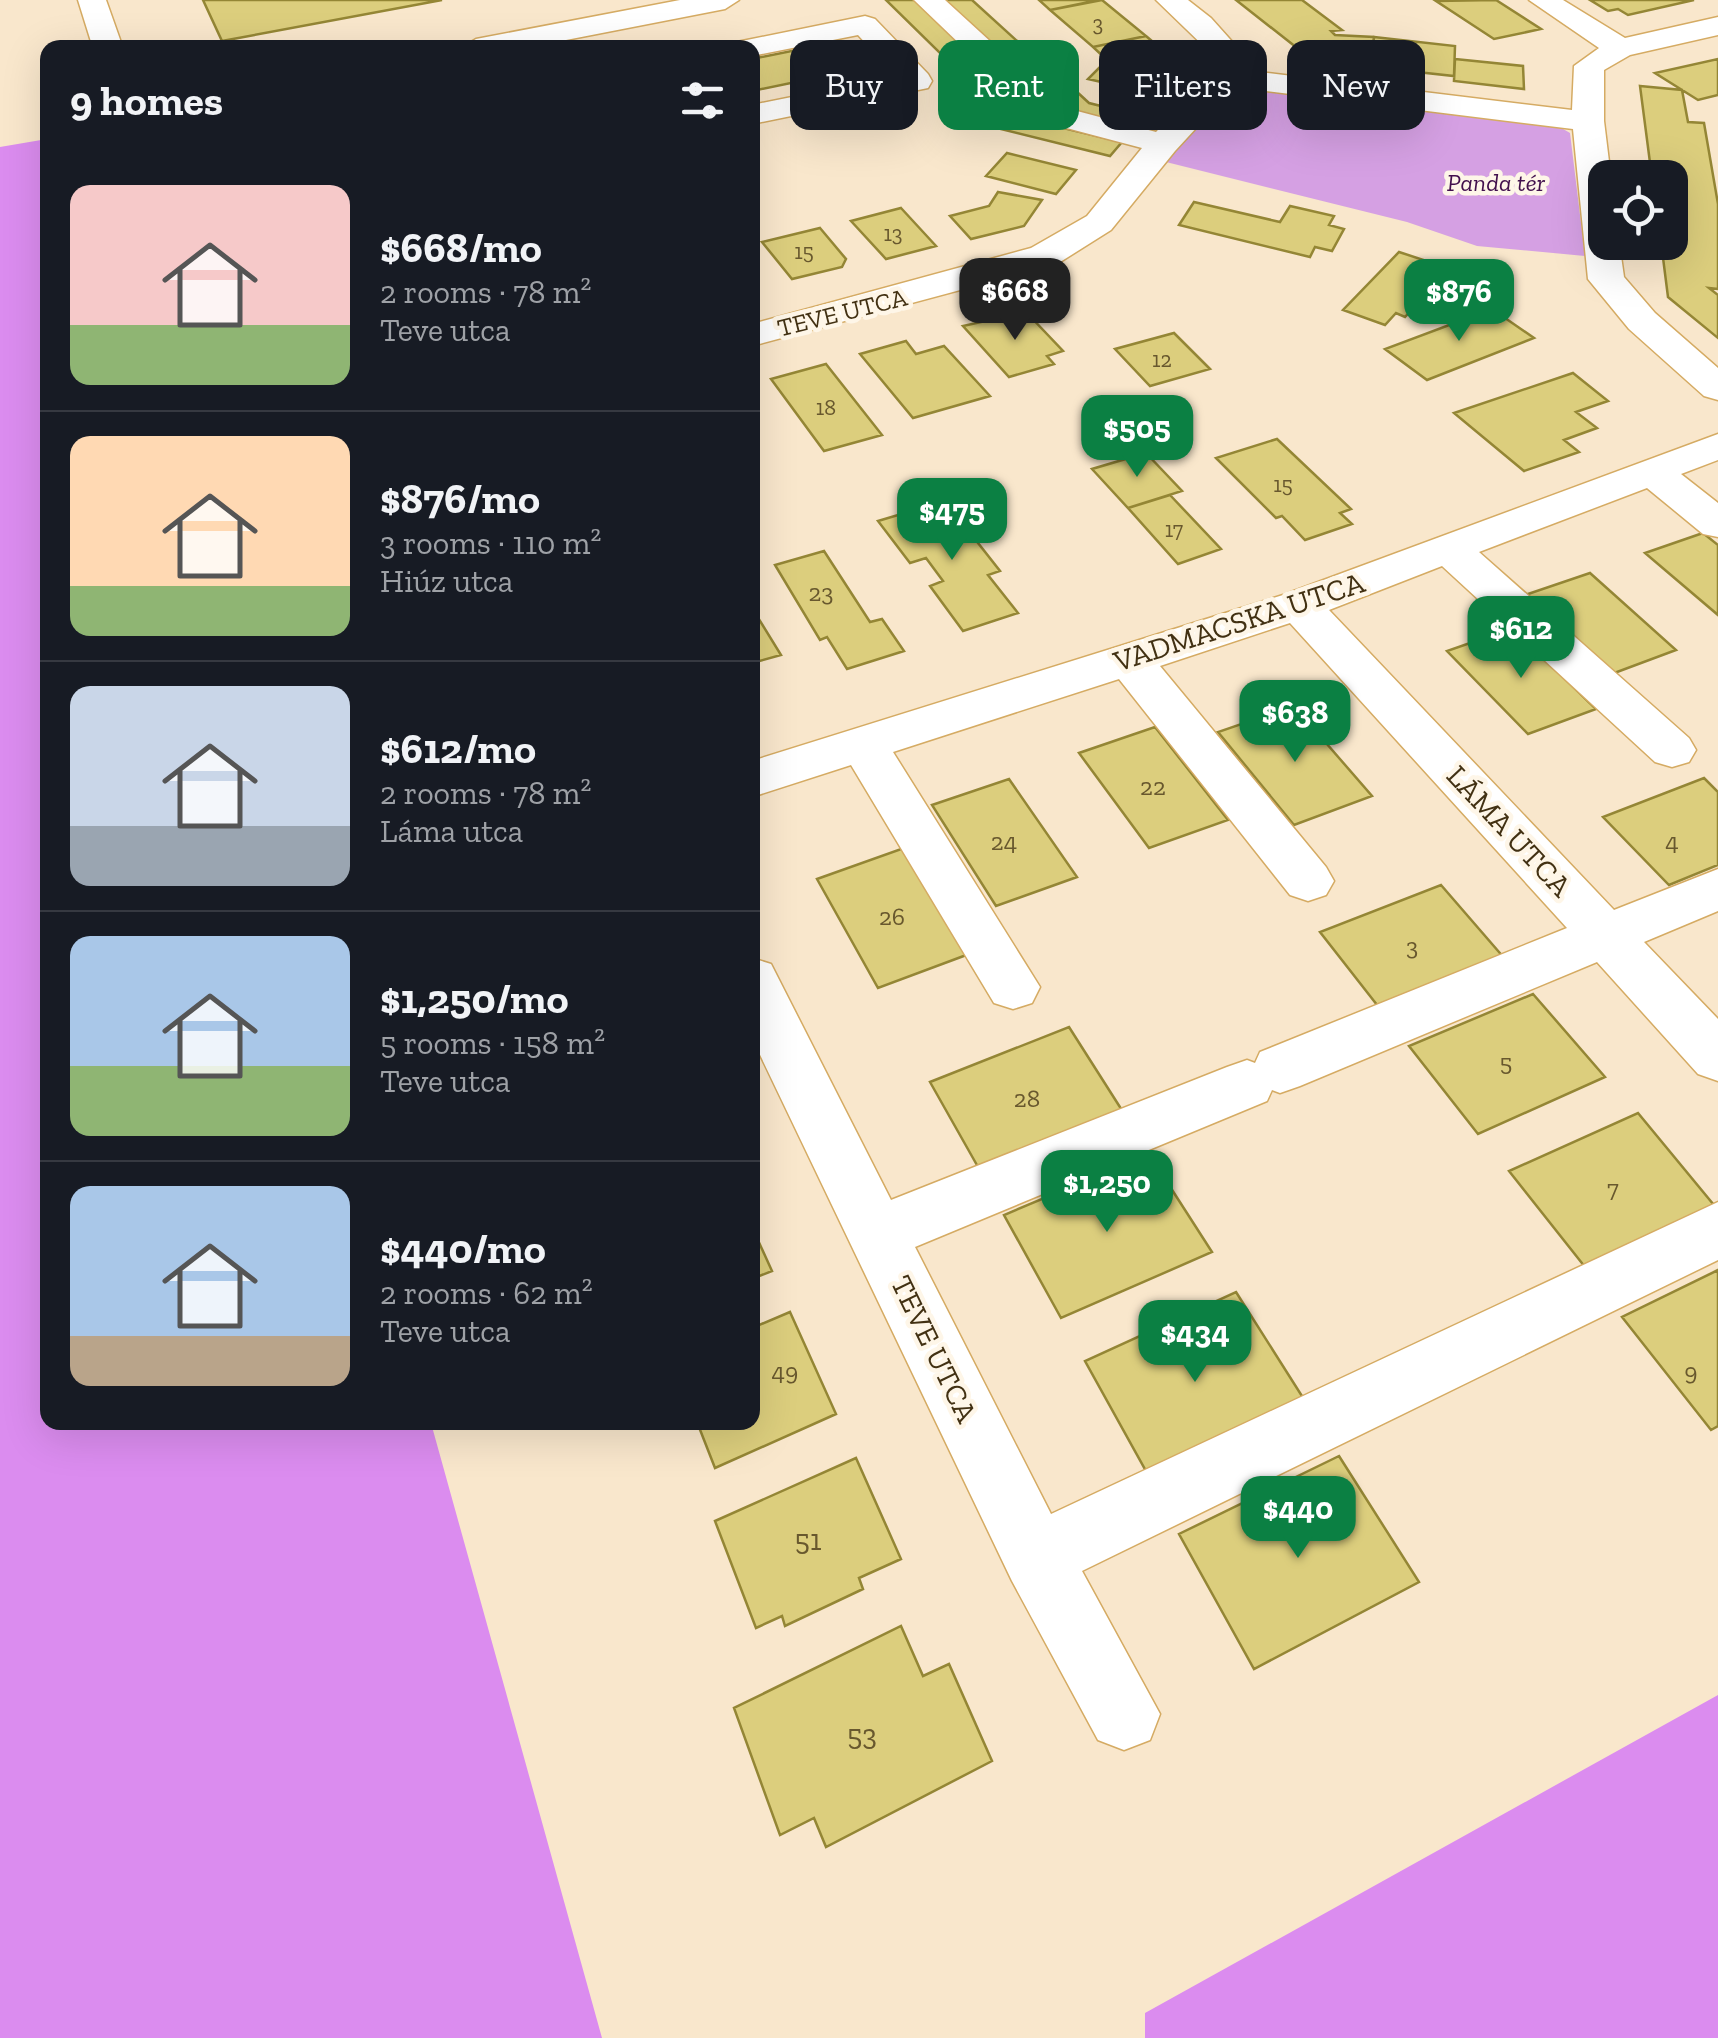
<!DOCTYPE html>
<html lang="en">
<head>
<meta charset="utf-8">
<style>
  :root { --surface:#171b24; --page:#242831; --text:#f1f3f6; --muted:#9ea1a6; --line:#363941; --accent:#0b8043 }
  body { margin:0; font-family:"Zilla Slab",serif; background:var(--page); color:var(--text); height:100vh; display:flex; flex-direction:column; font-size:38px; white-space:nowrap }
  * { box-sizing:border-box; margin:0 }
  p { font-size:32px; color:var(--muted) }
  .icon { flex:none; width:55px; height:55px; fill:none; stroke:currentColor; stroke-width:2; stroke-linecap:round; stroke-linejoin:round }
  .map { position:relative; flex:1; overflow:hidden }
  .details { position:absolute; left:40px; top:40px; width:720px; height:1390px; display:flex; flex-direction:column; background:var(--surface); border-radius:20px; box-shadow:0 10px 40px #0002 }
  .details>* { flex:none }
  .banner { position:absolute; left:790px; top:40px; width:778px; height:90px; display:flex; gap:20px }
  .controls { position:absolute; left:1588px; top:160px; display:grid; gap:20px }
  .controls a { display:grid; place-items:center; width:100px; height:100px; border-radius:20px; background:var(--surface); box-shadow:0 10px 40px #0002; font-size:50px }
  .price { position:absolute; translate:-50% -85px; padding:0 22px; border-radius:20px; background:var(--accent); color:#fff; font-size:32px; line-height:65px; filter:drop-shadow(0 2px 5px #0008) }
  .price::after { content:''; position:absolute; left:50%; top:60px; width:30px; height:22px; margin-left:-15px; background:inherit; clip-path:polygon(0 0,100% 0,50% 100%) }
  .price.current { background:#222; color:#fff }
  ul { padding:0; list-style:none }
  li { display:flex; align-items:center; gap:30px; height:250px; padding:0 30px }
  li+li { border-top:2px solid var(--line) }
  li span { display:grid; place-items:center; flex:none; width:280px; height:200px; border-radius:20px; color:#555 }
  li>.icon { margin-inline-start:auto }
  span .icon { width:120px; height:120px; fill:#fffc; stroke-width:1 }
  li b { font-size:42px }
  h2 { display:flex; justify-content:space-between; align-items:center; height:120px; padding:0 30px; font-size:42px }
  .chip { padding:0 35px; border-radius:20px; background:var(--surface); box-shadow:0 10px 40px #0002; font-size:35px; line-height:90px }
  .chip.current { background:var(--accent); color:#fff }
  .map>svg:first-child { display:block }
  .green { fill:#d5a0e3 }
  .forest { fill:#db8cef }
  .building { fill:#dcce7d; stroke:#948635; stroke-width:2.5 }
  .lines { fill:none; stroke-linecap:round; stroke-linejoin:round }
  .minor-casing { stroke:#d5ab63; stroke-width:3 }
  .minor { fill:#fff; fill-rule:evenodd }
  .labels { text-anchor:middle; dominant-baseline:central; stroke-width:9; stroke-linejoin:round; paint-order:stroke }
  .far-number-label { font-size:22px; fill:#68582e }
  .far-park-label { font-size:25px; font-style:italic; fill:#42104d; stroke:#fef6e8 }
  .far-street-label { font-size:25px; fill:#423113; stroke:#fef6e8 }
  .number-label { font-size:25px; fill:#68582e }
  .street-label { font-size:30px; fill:#423113; stroke:#fef6e8 }
  .near-number-label { font-size:30px; fill:#68582e }
</style>
</head>
<body>
<div class="map">
<svg width="1718" height="2038" viewBox="0 0 1718 2038">
  <rect width="100%" height="100%" fill="#f9e7cc"/>
  <path class="green" d="M1254,88l304,38 12,7 15,123 -108,-10 -70,-24 -245,-61 57,-67z"/>
  <path class="forest" d="M47,139l1,1283 383,1 171,615h-602v-1891z
    M1718,1695v343h-573v-25z"/>
  <path class="building" d="M203,0h239l-220,41z
    M886,0h30l107,104 -26,5z
    M940,0h32l55,50 -27,5z
    M1039,0h60l-49,10z
    M1102,0l44,36 -53,11 -43,-37z
    M1236,0h66l40,30 -11,1 4,4 39,2 -4,26 -64,-8z
    M1496,0l45,29 -47,10 -58,-38z
    M1590,0h104l-66,15 -10,-6 -10,2z
    M1146,36l27,23 -27,33 -58,-13 19,-19 -14,-13z
    M1374,37l81,9 -1,30 -83,-9z
    M841,41l27,26 -116,24v-32z
    M1038,56l51,47 40,10 -12,13 -47,-14 -57,-51z
    M1455,59l68,7 1,23 -70,-8z
    M1718,59v36l-20,5 -43,-27z
    M1640,86l42,4 6,32 16,1 14,81v85l-9,-1 9,7v43l-50,-41 -7,-55h9v-64h-18z
    M1009,115l113,27 -12,14 -113,-28z
    M1007,153l69,17 -20,24 -70,-18z
    M998,192l44,8 -18,26 -53,13 -21,-23 39,-10z
    M1194,202l86,20 10,-16 44,10 -5,9 15,4 -12,22 -17,-4 -5,10 -131,-32z
    M901,208l35,38 -50,13 -35,-38z
    M820,228l26,31 -4,8 -50,12 -30,-37z
    M1399,252l46,15 -9,10 28,9 -15,16 -23,-8 -21,23 -9,-4 -11,12 -42,-15z
    M1492,309l42,29 -107,42 -42,-31z
    M1026,312l37,39 -16,5 7,8 -45,13 -46,-51z
    M1174,333l36,36 -60,17 -35,-37z
    M906,341l10,13 28,-8 46,50 -77,22 -53,-64z
    M826,364l56,71 -58,16 -53,-72z
    M1573,373l35,28 -32,11 21,16 -33,12 15,12 -55,19 -70,-58z
    M1277,439l74,70 -11,4 12,11 -47,16 -23,-24 -6,2 -60,-60z
    M1146,453l36,38 -54,17 -36,-39z
    M1170,495l51,54 -43,15 -50,-56z
    M945,501l55,70 -12,4 30,38 -55,18 -33,-45 13,-5 -17,-23 -16,5 -32,-42z
    M1703,533l15,12v70l-73,-62z
    M824,551l46,71 12,-3 22,32 -57,18 -20,-32 -7,3 -45,-75z
    M1590,573l86,77 -67,25 -84,-80z
    M752,608l29,47 -29,8z
    M1513,628l83,81 -68,25 -81,-83z
    M1294,706l78,90 -78,29 -76,-93z
    M1155,727l73,93 -79,28 -70,-95z
    M1704,778l14,14v73l-49,20 -66,-68z
    M1009,779l68,98 -81,29 -64,-101z
    M904,848l65,106 -91,34 -61,-109z
    M1441,885l64,74 -124,51 -61,-78z
    M1533,994l72,83 -127,57 -69,-88z
    M1069,1027l56,88 -143,59 -52,-92z
    M1638,1113l80,97 -129,62 -80,-101z
    M1149,1154l63,98 -151,66 -57,-103z
    M752,1227l20,44 -20,8z
    M1718,1270v156l-7,4 -89,-113z
    M1236,1292l71,112 -156,76 -66,-119z
    M790,1312l46,102 -121,54 -18,-46h55v-94z
    M1339,1456l80,126 -165,87 -75,-135z
    M856,1458l45,101 -42,19 4,11 -78,37 -3,-10 -26,12 -41,-107z
    M901,1626l22,50 26,-12 43,97 -166,86 -12,-29 -34,17 -46,-127z"/>
  <g class="lines">
    <defs>
      <path id="minor" d="M78,0h28l17,48h-30z
        M680,0h59l-14,9 -200,39h-64l15,-9z
        M914,0h31l117,107 94,25 56,-57 3,-18 -59,-57h32l23,18 34,38 -2,14 329,40 2,-44 25,-18 -70,-48h34l62,38 93,-21v18l-88,20 -26,15v51l7,57h-6v64h14l5,35 31,36 63,55v32l-14,-4 -75,-67 -41,-50 -15,-150 -339,-42 -59,64 -64,79 -54,34 -305,82v-22l279,-76 56,-32 55,-68 -102,-27z
        M865,16l10,3 53,55 4,7 -4,7 -176,36v-19l144,-29 -38,-41 -106,21v-8h-19l4,-6z
        M1718,434v26l-37,14 37,29v34l-15,-3 -56,-46 -168,64 210,186 7,12 -7,12 -17,5 -17,-5 -213,-196 -113,44 285,300 104,-41v42l-74,31 74,77v62l-20,-7 -101,-112 -297,124 -20,7 -8,-3 -5,11 -352,146 136,267 667,-312v58l-636,311 78,143 -10,26 -26,10 -26,-10 -86,-159 -260,-543v-80l19,6 120,236 336,-133 20,-7 8,3 5,-11 307,-124 -277,-305 -130,43 166,201 8,14 -8,14 -18,6 -18,-6 -171,-216 -226,73 147,235 -8,16 -19,6 -19,-6 -143,-238 -99,32v-36l531,-166z"/>
    </defs>
    <use href="#minor" class="minor-casing"/>
    <use href="#minor" class="minor"/>
  </g>
  <g class="labels">
    <g class="far-number-label">
      <text x="1098" y="23">3</text>
      <text x="893" y="233">13</text>
      <text x="804" y="251">15</text>
      <text x="1162" y="359">12</text>
      <text x="826" y="407">18</text>
      <text x="1283" y="484">15</text>
      <text x="1174" y="529">17</text>
    </g>
    <g class="far-park-label">
      <text x="1496" y="182">Panda tér</text>
    </g>
    <g class="far-street-label">
      <text transform="translate(842 312) rotate(-14)">TEVE UTCA</text>
    </g>
    <g class="number-label">
      <text x="821" y="592">23</text>
      <text x="1153" y="786">22</text>
      <text x="1004" y="841">24</text>
      <text x="1672" y="841">4</text>
      <text x="892" y="916">26</text>
      <text x="1412" y="946">3</text>
      <text x="1506" y="1062">5</text>
      <text x="1027" y="1098">28</text>
      <text x="1613" y="1188">7</text>
      <text x="785" y="1371">49</text>
      <text x="1691" y="1371">9</text>
    </g>
    <g class="street-label">
      <text transform="translate(1239 622) rotate(-18)">VADMACSKA UTCA</text>
      <text transform="translate(1509 831) rotate(47)">LÁMA UTCA</text>
      <text transform="translate(934 1349) rotate(64)">TEVE UTCA</text>
    </g>
    <g class="near-number-label">
      <text x="808" y="1540">51</text>
      <text x="862" y="1735">53</text>
    </g>
  </g>
</svg>
<div class="controls">
<a><svg class="icon" aria-label="locate" viewBox="0 0 24 24"><circle cx="12" cy="12" r="6"/><path d="M12 2v4M12 18v4M2 12h4M18 12h4"/></svg></a>
</div>
<b class="price current" style="left:1015px;top:343px">$668</b>
<b class="price" style="left:1459px;top:344px">$876</b>
<b class="price" style="left:1137px;top:480px">$505</b>
<b class="price" style="left:952px;top:563px">$475</b>
<b class="price" style="left:1521px;top:681px">$612</b>
<b class="price" style="left:1295px;top:765px">$638</b>
<b class="price" style="left:1107px;top:1235px">$1,250</b>
<b class="price" style="left:1195px;top:1385px">$434</b>
<b class="price" style="left:1298px;top:1561px">$440</b>
<div class="banner">
<a class="chip">Buy</a>
<a class="chip current">Rent</a>
<a class="chip">Filters</a>
<a class="chip">New</a>
</div>
<section class="details">
<h2>9 homes<svg class="icon" aria-label="filters" viewBox="0 0 24 24"><path d="M4 7h16M4 17h16"/><circle cx="9" cy="7" r="2"/><circle cx="15" cy="17" r="2"/></svg></h2>
<ul>
<li><span style="background:linear-gradient(#f6c9c9 70%,#8fb573 0)"><svg class="icon" aria-label="home" viewBox="0 0 24 24"><path d="M3 11l9-7 9 7M6 9v11h12V9"/></svg></span><div><b>$668/mo</b><p>2 rooms · 78 m²</p><p>Teve utca</p></div></li>
<li><span style="background:linear-gradient(#ffd9b3 75%,#8fb573 0)"><svg class="icon" aria-label="home" viewBox="0 0 24 24"><path d="M3 11l9-7 9 7M6 9v11h12V9"/></svg></span><div><b>$876/mo</b><p>3 rooms · 110 m²</p><p>Hiúz utca</p></div></li>
<li><span style="background:linear-gradient(#c9d6e8 70%,#9aa5b1 0)"><svg class="icon" aria-label="home" viewBox="0 0 24 24"><path d="M3 11l9-7 9 7M6 9v11h12V9"/></svg></span><div><b>$612/mo</b><p>2 rooms · 78 m²</p><p>Láma utca</p></div></li>
<li><span style="background:linear-gradient(#a9c7e8 65%,#8fb573 0)"><svg class="icon" aria-label="home" viewBox="0 0 24 24"><path d="M3 11l9-7 9 7M6 9v11h12V9"/></svg></span><div><b>$1,250/mo</b><p>5 rooms · 158 m²</p><p>Teve utca</p></div></li>
<li><span style="background:linear-gradient(#a9c7e8 75%,#b9a48a 0)"><svg class="icon" aria-label="home" viewBox="0 0 24 24"><path d="M3 11l9-7 9 7M6 9v11h12V9"/></svg></span><div><b>$440/mo</b><p>2 rooms · 62 m²</p><p>Teve utca</p></div></li>
</ul>
</section>
</div>
</body>
</html>
